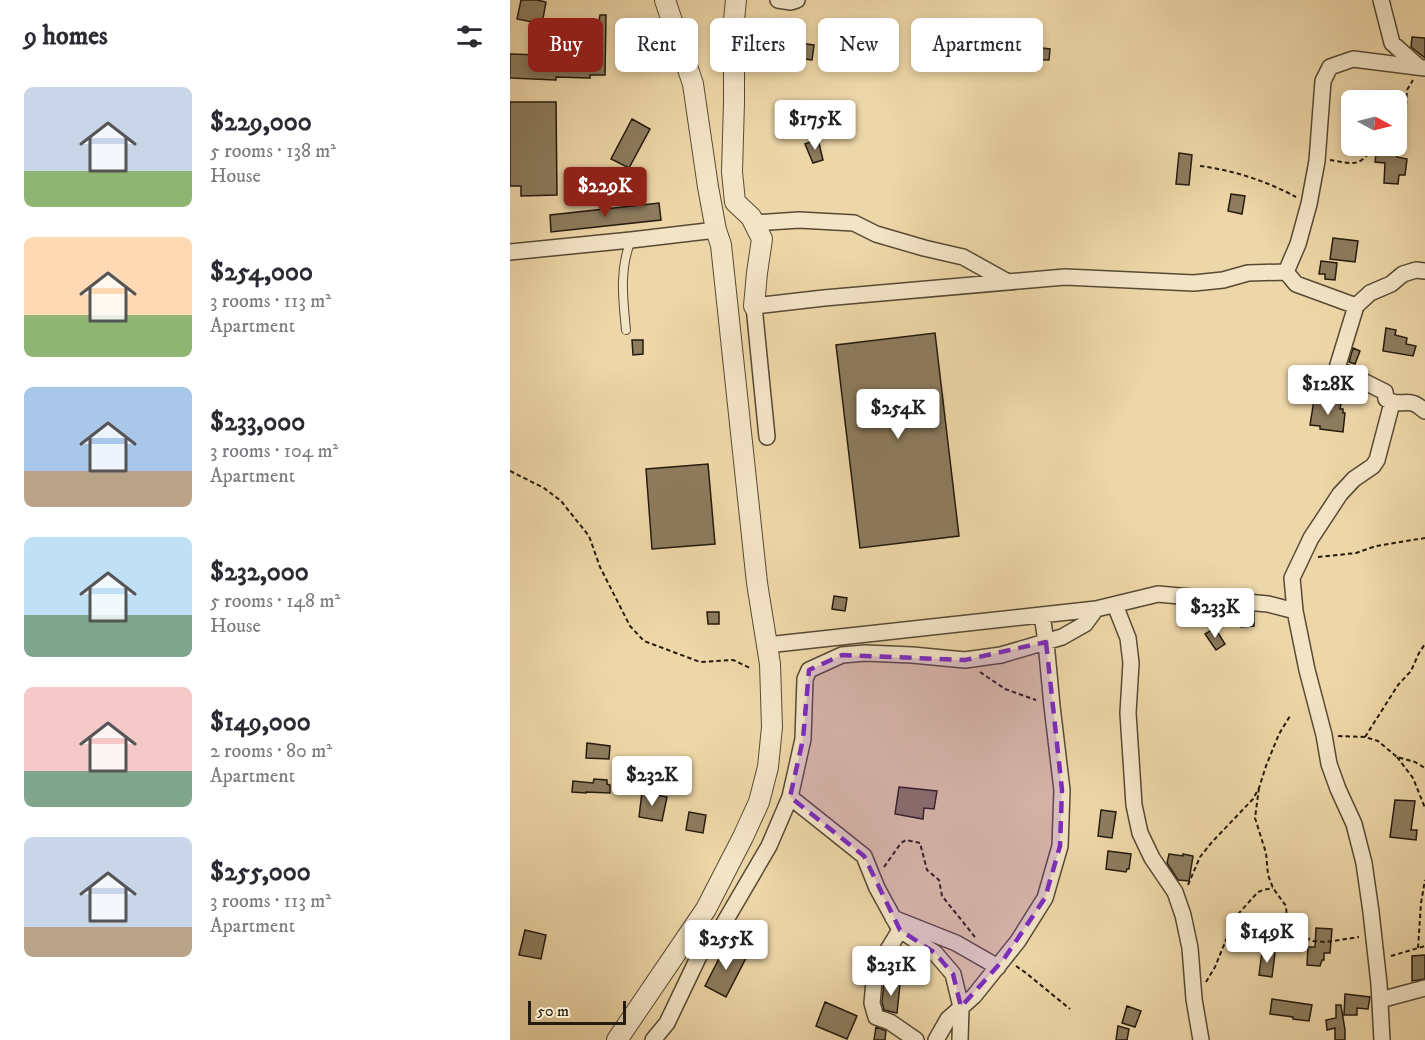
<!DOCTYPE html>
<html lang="en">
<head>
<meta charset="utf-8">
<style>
  :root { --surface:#fff; --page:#f2f2f3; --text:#2b2b33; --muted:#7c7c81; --accent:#8f2418 }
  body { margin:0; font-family:"IM FELL DW Pica",serif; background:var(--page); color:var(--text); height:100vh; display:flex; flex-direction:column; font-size:22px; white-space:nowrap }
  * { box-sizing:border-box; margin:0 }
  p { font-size:20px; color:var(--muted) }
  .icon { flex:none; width:33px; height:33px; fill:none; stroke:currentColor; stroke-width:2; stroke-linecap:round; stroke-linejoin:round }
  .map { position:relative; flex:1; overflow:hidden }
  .panel { display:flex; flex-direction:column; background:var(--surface); width:510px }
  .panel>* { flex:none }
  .hud { position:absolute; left:18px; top:18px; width:570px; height:54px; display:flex; gap:12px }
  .needle { width:39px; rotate:97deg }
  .controls { position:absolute; left:831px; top:90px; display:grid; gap:12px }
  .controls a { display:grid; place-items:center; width:66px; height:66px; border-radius:9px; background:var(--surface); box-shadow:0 3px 9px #0003; font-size:30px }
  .scale { position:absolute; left:18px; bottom:15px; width:98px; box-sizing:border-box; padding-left:6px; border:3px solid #251b0e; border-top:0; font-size:16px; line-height:21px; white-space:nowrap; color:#251b0e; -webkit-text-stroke:4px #f3e4c6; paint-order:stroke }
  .price { position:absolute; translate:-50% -51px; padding:0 14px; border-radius:6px; background:#fff; color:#222; font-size:20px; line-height:39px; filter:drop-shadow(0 2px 3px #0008) }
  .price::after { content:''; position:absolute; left:50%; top:36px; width:18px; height:14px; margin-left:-9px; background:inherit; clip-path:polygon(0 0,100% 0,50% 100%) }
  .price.selected { background:var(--accent); color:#fff }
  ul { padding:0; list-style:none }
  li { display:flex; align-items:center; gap:18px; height:150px; padding:0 24px }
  li span { display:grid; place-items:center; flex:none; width:168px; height:120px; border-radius:9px; color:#555 }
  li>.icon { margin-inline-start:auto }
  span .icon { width:72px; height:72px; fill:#fffc; stroke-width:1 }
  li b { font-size:26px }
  h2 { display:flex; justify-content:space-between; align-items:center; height:72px; padding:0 24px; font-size:26px }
  .tag { padding:0 21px; border-radius:9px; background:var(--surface); box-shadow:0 3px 9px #0003; font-size:21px; line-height:54px }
  .tag.selected { background:var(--accent); color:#fff }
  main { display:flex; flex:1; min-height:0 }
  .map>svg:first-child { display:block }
  .building { fill:#8d7c5e; stroke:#251b0e; stroke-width:1.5 }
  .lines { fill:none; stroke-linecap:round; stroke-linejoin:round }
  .service-casing { stroke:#574a34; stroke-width:10 }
  .minor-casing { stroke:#574a34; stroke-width:18 }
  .tertiary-casing { stroke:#574a34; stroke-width:22 }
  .path { stroke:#251b0e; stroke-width:2; stroke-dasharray:4.5 3; stroke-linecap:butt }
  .service { stroke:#f3e4c6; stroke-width:8 }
  .minor { stroke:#f3e4c6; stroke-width:15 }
  .tertiary { stroke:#f3e4c6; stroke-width:20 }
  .marked { fill:#7b2cbf; fill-opacity:0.2; stroke:#7b2cbf; stroke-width:4.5; stroke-dasharray:12 8; stroke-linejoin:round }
</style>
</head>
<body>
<main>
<section class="panel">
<h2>9 homes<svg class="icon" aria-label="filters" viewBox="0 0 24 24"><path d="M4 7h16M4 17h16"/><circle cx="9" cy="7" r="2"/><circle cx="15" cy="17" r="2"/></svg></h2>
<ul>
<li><span style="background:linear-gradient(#c9d6e8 70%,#8fb573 0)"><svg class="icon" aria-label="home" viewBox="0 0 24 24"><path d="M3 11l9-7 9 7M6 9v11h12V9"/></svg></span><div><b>$229,000</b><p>5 rooms · 138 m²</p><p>House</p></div></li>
<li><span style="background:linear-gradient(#ffd9b3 65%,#8fb573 0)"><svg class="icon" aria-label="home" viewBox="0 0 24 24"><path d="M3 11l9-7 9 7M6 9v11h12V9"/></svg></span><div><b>$254,000</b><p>3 rooms · 113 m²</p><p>Apartment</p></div></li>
<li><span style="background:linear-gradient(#a9c7e8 70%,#b9a48a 0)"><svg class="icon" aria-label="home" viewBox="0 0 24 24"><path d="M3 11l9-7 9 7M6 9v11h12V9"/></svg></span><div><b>$233,000</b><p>3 rooms · 104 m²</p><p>Apartment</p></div></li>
<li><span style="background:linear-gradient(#bfe0f5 65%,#7fa58c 0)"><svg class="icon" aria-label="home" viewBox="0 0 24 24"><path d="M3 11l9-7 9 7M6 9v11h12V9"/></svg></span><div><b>$232,000</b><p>5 rooms · 148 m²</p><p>House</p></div></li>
<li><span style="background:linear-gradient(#f6c9c9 70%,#7fa58c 0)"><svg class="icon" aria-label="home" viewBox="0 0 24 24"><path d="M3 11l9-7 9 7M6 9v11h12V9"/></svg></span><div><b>$149,000</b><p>2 rooms · 80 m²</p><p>Apartment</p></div></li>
<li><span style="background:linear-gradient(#c9d6e8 75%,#b9a48a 0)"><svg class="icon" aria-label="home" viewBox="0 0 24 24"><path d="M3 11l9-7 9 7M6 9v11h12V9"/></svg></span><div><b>$255,000</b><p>3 rooms · 113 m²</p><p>Apartment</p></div></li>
</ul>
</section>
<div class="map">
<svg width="915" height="1040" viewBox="0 0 915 1040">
  <rect width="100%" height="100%" fill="#edd6a7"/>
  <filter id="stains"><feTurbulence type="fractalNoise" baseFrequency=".00333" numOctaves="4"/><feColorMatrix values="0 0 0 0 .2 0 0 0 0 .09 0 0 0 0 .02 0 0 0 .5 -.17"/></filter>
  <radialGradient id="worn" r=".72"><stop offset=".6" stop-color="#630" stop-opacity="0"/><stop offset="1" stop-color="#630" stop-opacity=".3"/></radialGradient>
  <path class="building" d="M11,0h16l9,2 -4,22 -25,-5z
    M90,15h6l-1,60h-15v3l-34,-1v3l-46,-2v-24l63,2v-12l22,1z
    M902,37l13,1v20l-14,-11z
    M288,43l16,2 -2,15 -16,-2z
    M517,46l23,3 -1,11 -23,-1z
    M0,102h46l1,93 -36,1v-10h-11z
    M122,119l18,10 -21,39 -18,-9z
    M308,139l5,21 -10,3 -8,-19z
    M867,147l21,3 -1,7 10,2 -2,16h-6l-1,9 -14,-1 1,-20 -10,-1z
    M669,153l13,2 -3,30 -13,-1z
    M721,194l14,2 -3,18 -14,-3z
    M149,203l2,17 -110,12 -1,-17z
    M823,238l25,3 -3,21 -25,-3z
    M811,261l16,2 -2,17 -10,-1v-5h-6z
    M876,328l10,2 -1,5 12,3 -1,6 10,2 -3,10 -30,-5z
    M425,333l24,203 -99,12 -24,-203z
    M122,340h11v14l-10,1z
    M843,348l7,3 -5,13 -6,-2z
    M804,400l27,4 -1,5h3v4h2l-2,19 -23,-3v-3l-10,-1z
    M198,464l7,80 -63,5 -6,-80z
    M324,596l13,2 -2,13 -13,-2z
    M731,611l13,1v14l-13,1z
    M197,612h12v12h-11z
    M705,628l10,16 -9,6 -11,-16z
    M77,743l23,3 -1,13 -23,-1z
    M84,779l13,1v4l3,1v8l-24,-1v1l-14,-1 1,-11 20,2z
    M389,787l38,4 -3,18 -10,-1 -1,11 -28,-5z
    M132,792l25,5 -5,24 -23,-4z
    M885,800l20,1 -4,29h6l-1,10 -26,-3z
    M591,810l15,2 -4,26 -14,-2z
    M179,812l17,3 -3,18 -17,-3z
    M598,851l23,3 -2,15h-2l-1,3 -20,-3z
    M659,854l14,2v-2l10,2 -4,25 -11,-1 -11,-17z
    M806,928l16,1 -2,24h-6v7h-2l-2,6 -13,-1 1,-18h7z
    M15,930l21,5 -5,24 -22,-4z
    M216,945l21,11 -21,41 -21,-11z
    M752,952l13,1 -3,24 -13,-2z
    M915,955v24l-13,2v-25z
    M374,983l16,1 -3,29 -13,-3 -2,-8z
    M835,994l25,3 -2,12 -11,-1v7h-13z
    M762,999l40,6 -3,16 -16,-2v-2l-23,-3z
    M315,1002l32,14 -10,23 -31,-13z
    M826,1005h5l4,25v10h-10v-12l-8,2 -1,-10 10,-2z
    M617,1006l14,5 -6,16 -13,-4z
    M608,1026l11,3 -2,11h-11z
    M366,1027l10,4 -1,9h-11z"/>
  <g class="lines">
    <defs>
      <path id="service" d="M116,330c-3,-31 -7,-60 5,-90"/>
      <path id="minor" d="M268,0l13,2 6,-2
        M871,0l11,43 27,24
        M915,68l-72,-9 -23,8 -7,14 -6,80 -8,43 -11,40 -12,28 10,12 60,22 14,-13 21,-9 12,-10 13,-4 9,1
        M243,223l46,-3 55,3 22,11 48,14 39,9 45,25
        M0,252l121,-12 85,-10
        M846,306l-19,62 48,24 1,7c12,7 16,2 26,4 5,1 9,5 13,8
        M257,437l-13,-131 70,-8 241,-21 129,6 29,-3 25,-7 38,-1
        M605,605l13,33 3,25 -3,50 6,92 6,28 12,25 23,34 8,23 7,33 4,51 7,41
        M257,645l329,-36 62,-15 110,10 27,7
        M383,918l63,25 42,24
        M390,930l35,23 18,21 8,33 -1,33
        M870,1000l45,-12
        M143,1040l14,-17 32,-67 18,-21 52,-89 21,-49
        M406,1040l-26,-18 -14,-5 -4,-14 3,-32 25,-41 -23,-42 -13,-32 -74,-59 13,-58 2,-60 4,-9 33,-15 23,-2 47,2 53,5 36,-5 61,-18 23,-13 11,-15
        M426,1040l12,-21 26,-23 44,-55 27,-43 15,-52 2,-56 -10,-84 -6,-64 -4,-27
        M872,1040l-3,-56 -8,-72 -7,-49 -10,-39 -16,-35 -9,-25 -5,-29 -17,-65 -12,-59 -3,-33 19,-40 29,-44 14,-15 19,-13 4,-6 15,-57"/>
      <path id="tertiary" d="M226,0l-2,20v82l-2,70 3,30 16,15 11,22 -5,34 -3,33
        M107,1040l89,-131 37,-72 16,-35 9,-35 4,-40 -2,-63 -13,-81 -36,-338 -5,-15 -8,-43 -15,-103 -28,-84"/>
    </defs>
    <use href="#service" class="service-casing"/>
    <use href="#minor" class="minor-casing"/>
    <use href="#tertiary" class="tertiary-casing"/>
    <path class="path" d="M886,133l10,-25 1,-18 6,-10
      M820,160c10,1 24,7 33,-1 5,-4 8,-10 13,-13
      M690,166c32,4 67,15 96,31
      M0,471l34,17 17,13 28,35 11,31 30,59 14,15 56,21 33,-2 17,8
      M808,557l38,-4 20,-7 49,-8
      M470,672l25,17 31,11
      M828,736l27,1 13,4 19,16 18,5 10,6
      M855,737l33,-52 13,-14 8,-18 6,-9
      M887,757l16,21 12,30
      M749,788l-4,30 11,35 2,22 5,13 13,18 1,13 14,16 12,6 13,1 33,-5
      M374,867l17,-24 5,-3 14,3 7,27 12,10 3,16 33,41
      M678,885l12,-28 12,-15 41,-43 6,-11 7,-22 13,-32 11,-18
      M908,948l3,-45 4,-23
      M881,956l34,-10
      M506,966l10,7 44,36
      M696,982l9,-15 13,-32 11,-22 19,-21 5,-2 10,-2"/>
    <use href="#service" class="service"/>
    <use href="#minor" class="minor"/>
    <use href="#tertiary" class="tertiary"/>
  </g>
  <path class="marked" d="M536,642l16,148 -2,56 -15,52 -41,61 -43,48 -8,-33 -18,-21 -35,-23 -36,-74 -74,-59 13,-58 6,-69 33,-15 123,5z"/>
  <rect width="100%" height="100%" filter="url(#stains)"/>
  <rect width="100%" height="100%" fill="url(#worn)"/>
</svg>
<div class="controls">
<a><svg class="needle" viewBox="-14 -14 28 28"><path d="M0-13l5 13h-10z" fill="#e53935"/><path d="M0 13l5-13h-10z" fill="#7c7c81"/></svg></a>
</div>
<div class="scale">50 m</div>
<b class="price" style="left:305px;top:151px">$175K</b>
<b class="price selected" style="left:95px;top:218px">$229K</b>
<b class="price" style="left:818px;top:416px">$128K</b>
<b class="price" style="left:388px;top:440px">$254K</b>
<b class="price" style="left:705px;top:639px">$233K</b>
<b class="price" style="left:142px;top:807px">$232K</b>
<b class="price" style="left:757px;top:964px">$149K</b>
<b class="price" style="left:216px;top:971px">$255K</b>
<b class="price" style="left:381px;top:997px">$231K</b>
<div class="hud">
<a class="tag selected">Buy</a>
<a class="tag">Rent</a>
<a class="tag">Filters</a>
<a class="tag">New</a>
<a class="tag">Apartment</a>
</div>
</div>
</main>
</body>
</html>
